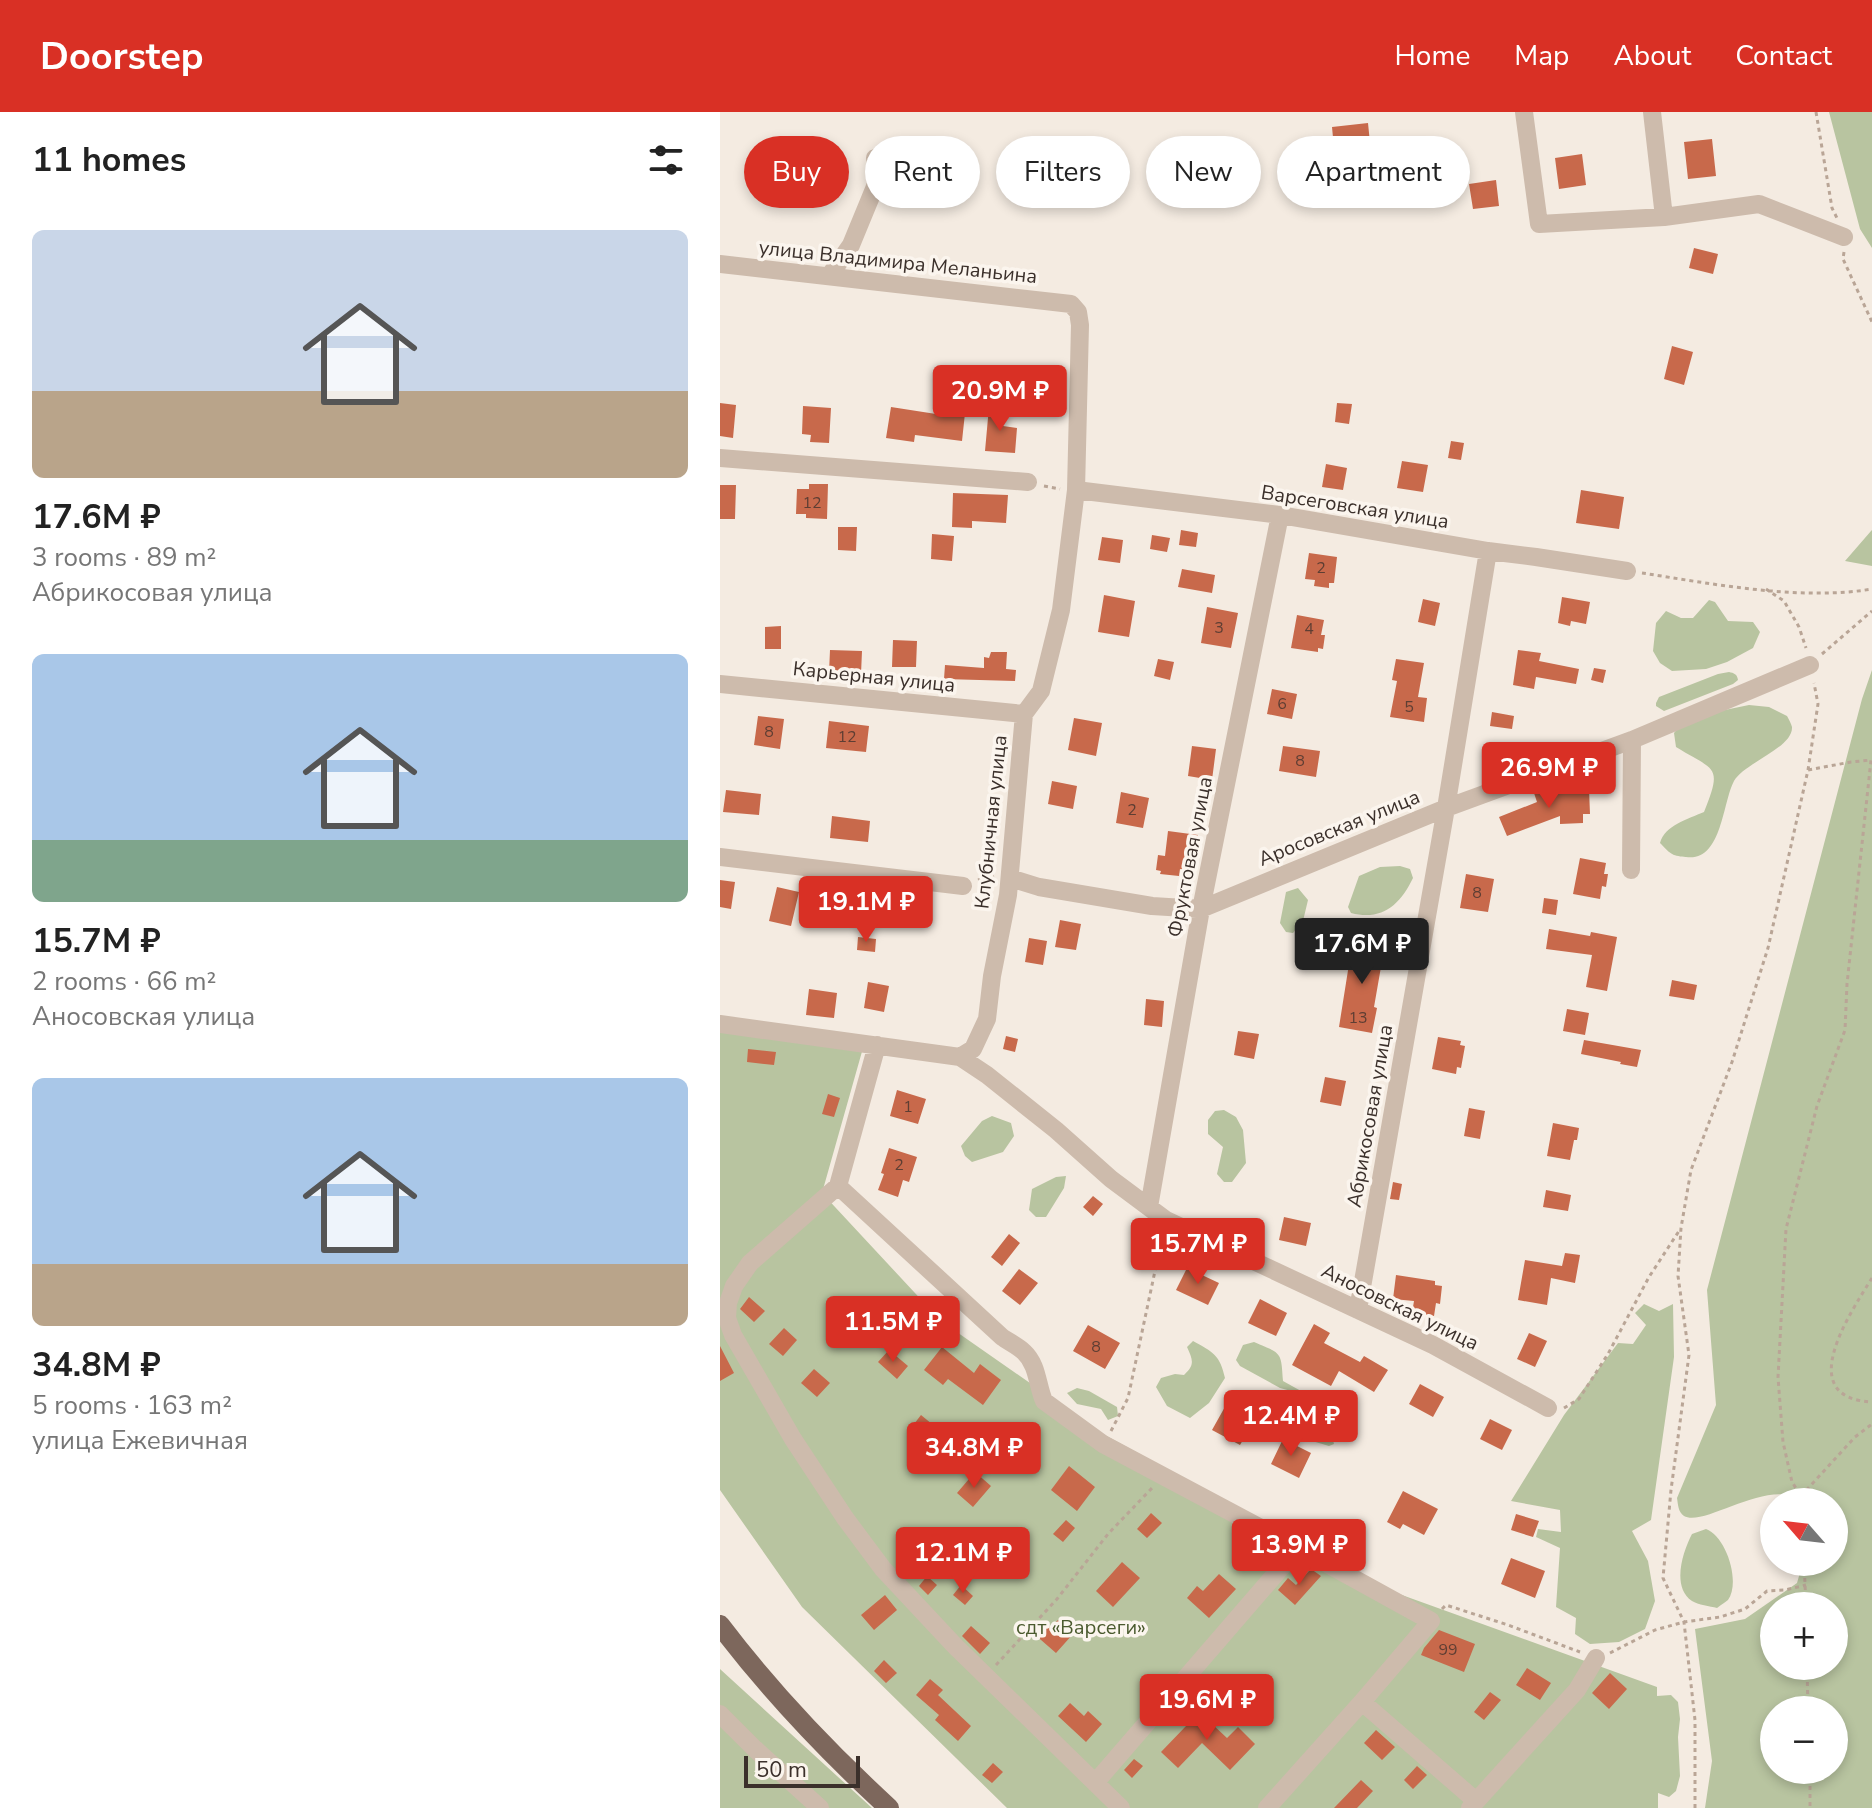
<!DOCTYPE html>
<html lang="en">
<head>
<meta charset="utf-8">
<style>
  :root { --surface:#fff; --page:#f6f6f6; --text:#222; --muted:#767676; --accent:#d93025 }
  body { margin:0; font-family:"Nunito Sans",sans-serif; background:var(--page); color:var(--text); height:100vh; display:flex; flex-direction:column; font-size:30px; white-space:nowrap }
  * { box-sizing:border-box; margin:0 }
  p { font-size:26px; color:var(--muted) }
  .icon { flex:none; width:44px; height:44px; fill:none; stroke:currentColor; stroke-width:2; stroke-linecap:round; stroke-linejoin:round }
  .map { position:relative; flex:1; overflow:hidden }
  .details { display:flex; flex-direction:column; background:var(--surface); width:720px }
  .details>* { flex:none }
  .top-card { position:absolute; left:24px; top:24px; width:760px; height:72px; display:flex; gap:16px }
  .needle { width:52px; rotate:298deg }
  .fabs { position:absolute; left:1040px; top:1376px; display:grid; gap:16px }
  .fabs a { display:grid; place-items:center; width:88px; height:88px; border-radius:50%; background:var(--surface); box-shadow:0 4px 12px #0003; font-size:40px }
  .scale { position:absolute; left:24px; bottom:20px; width:116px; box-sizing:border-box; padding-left:8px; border:4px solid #3b302b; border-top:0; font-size:22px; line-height:28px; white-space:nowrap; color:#3b302b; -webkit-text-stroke:6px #fbf5ee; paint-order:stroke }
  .price { position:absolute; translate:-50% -68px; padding:0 18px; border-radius:8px; background:var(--accent); color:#fff; font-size:26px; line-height:52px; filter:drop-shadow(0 2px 4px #0008) }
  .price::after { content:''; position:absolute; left:50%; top:48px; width:24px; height:18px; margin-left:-12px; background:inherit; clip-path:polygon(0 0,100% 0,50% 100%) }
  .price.on { background:#222; color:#fff }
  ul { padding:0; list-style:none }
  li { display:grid; align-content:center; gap:16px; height:424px; padding:0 32px }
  li span { display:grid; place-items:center; height:248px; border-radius:12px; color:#555 }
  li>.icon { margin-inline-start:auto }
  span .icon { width:144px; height:144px; fill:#fffc; stroke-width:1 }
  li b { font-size:34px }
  h2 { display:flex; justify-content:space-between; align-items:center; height:96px; padding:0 32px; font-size:34px }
  .tag { padding:0 28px; border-radius:36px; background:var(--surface); box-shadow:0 4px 12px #0003; font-size:28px; line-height:72px }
  .tag.on { background:var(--accent); color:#fff }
  header { display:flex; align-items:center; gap:48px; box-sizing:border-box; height:112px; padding:0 40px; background:var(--accent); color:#fff }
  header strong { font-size:38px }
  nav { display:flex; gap:44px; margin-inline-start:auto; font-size:28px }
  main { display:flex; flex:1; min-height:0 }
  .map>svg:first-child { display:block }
  .green { fill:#b8c4a0; fill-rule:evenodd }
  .building { fill:#c8694b }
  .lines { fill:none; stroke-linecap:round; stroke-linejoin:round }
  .path { stroke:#b9a596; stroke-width:3; stroke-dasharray:4 4; stroke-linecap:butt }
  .minor { stroke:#cdbbac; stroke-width:18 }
  .major { stroke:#7d675c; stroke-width:20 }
  .labels { text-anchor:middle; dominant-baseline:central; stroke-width:7; stroke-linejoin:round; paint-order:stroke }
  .number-label { font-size:16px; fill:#5e3e33 }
  .street-label { font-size:20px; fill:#3b302b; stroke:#fbf5ee }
  .park-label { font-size:20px; fill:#4a5a2e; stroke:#fbf5ee }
</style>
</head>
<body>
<header>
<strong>Doorstep</strong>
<nav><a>Home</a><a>Map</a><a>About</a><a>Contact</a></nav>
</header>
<main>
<section class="details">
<h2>11 homes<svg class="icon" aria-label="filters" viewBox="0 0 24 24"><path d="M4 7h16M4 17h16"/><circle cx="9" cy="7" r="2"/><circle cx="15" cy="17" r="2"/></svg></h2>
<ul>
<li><span style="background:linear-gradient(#c9d6e8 65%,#b9a48a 0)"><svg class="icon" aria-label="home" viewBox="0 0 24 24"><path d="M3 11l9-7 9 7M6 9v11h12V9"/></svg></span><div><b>17.6M ₽</b><p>3 rooms · 89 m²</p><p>Абрикосовая улица</p></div></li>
<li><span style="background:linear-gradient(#a9c7e8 75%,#7fa58c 0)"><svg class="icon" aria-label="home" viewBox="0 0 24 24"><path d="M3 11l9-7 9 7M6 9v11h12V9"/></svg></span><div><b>15.7M ₽</b><p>2 rooms · 66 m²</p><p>Аносовская улица</p></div></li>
<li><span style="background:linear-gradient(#a9c7e8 75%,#b9a48a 0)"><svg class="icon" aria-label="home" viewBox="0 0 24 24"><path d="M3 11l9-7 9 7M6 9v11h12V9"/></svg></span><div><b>34.8M ₽</b><p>5 rooms · 163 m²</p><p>улица Ежевичная</p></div></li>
</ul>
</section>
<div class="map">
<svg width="1152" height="1696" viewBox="0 0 1152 1696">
  <rect width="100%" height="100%" fill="#f4ebe1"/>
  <path class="green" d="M1109,0h43v136l-12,-19z
    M1152,418v36l-27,-5 26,-30z
    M989,488l6,2 13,19 25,1 7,10 -7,16 -26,14 -21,7 -34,2 -12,-8 -7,-12 3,-28 10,-12 15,7h12z
    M1152,558v1138h-167l7,-47 -17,-132 50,-10 52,-36 6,-21h31v-60h-32c-30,-27 -98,26 -118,14 -6,-4 -6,-12 -7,-18l39,-93 -9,-115 155,-591zM1054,1494h60v60h-60zM1054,1598h60v60h-60z
    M1009,560c5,1 8,2 9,8l-5,4 -69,27 -8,-5v-3l3,-6 59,-23z
    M1029,593l20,2 18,9c2,4 4,7 5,11 1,21 -48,36 -58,54 -12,23 -12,81 -48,76 -1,0 -10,-1 -12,-2 -5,-2 -10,-8 -14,-12 5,-18 28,-24 44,-31 19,-47 11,-41 -28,-65l-2,-14 4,-5 37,-16z
    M680,754l10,3 3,9c-13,27 -31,43 -62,35l-3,-6 11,-31 21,-9z
    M578,776l10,12 -5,21 -10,12 -7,-1 -6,-9 6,-31z
    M0,920l143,16 -41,145 119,128 162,113 285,156 269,97v9l14,-1 7,7 2,17 -2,18 2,39 -4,15 -7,6 -11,-4v15h-651l-205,-201 -82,-117z
    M504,998l12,7 7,13 3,33 -14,19h-8l-7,-8 6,-27 -15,-13v-14l7,-9z
    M272,1004l19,7 3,13 -11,16 -31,10 -7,-6 -4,-10 21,-25z
    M346,1064l-2,12 -18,29h-10l-7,-7 3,-21 24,-12z
    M924,1192l15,7 14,-7 1,53 -23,163 -19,11 16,30 7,40 -10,28 -26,13 -29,2 -15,-10 1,-16 -20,-11 4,-59 -24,-11 2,-8 23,3 -1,-22 -49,-9 53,-86 54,-72 15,1 13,-19 -11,-12z
    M473,1229c20,11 27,14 32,37l-16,25 -19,15 -23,-12 -11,-19 5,-9 14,-4 9,1c11,-10 9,-15 3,-28z
    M534,1230c28,12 27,9 29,39l18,10 1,3 -22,-6 -40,-22 -4,-6 7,-15z
    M357,1276l12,3 28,16 1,9 -10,4 -7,-11 -24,-5 -10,-11z
    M542,1286l38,14 30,18 4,14 -5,2 -54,-16 -26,-18v-10z
    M986,1417c20,7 35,53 22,71 -1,1 -10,7 -11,8 -7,-2 -19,-3 -25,-7 -21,-14 -9,-50 0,-67z
    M0,1557l152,139h-152z"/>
  <path class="building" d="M648,11l2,20 -8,1 1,7 -17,2 -1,-7 -11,2 -2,-21z
    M992,27l4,37 -28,3 -4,-37z
    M862,42l4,31 -27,4 -4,-31z
    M776,68l3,26 -26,3 -4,-25z
    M629,74l1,13 -14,2 -1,-14z
    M974,136l24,6 -5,20 -24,-6z
    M952,234l21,6 -9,33 -20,-6z
    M0,291l16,2 -3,33 -13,-2z
    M617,291l15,1 -3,20 -14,-2z
    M83,294l28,2 -2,35 -19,-1 1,-7 -9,-1z
    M171,295l45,7 1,-4 28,3 -3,28 -47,-6 -1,7 -28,-4z
    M269,295l16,1 -2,18 14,2 -2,25 -30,-2z
    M731,329l13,2 -3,17 -13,-2z
    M682,349l26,4 -5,27 -26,-4z
    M606,352l21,4 -4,22 -21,-3z
    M89,372h19l-1,35 -21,-1v-4h-10l1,-25h12z
    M0,373h16l-1,34h-15z
    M861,378l43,7 -5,32 -43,-6z
    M233,381l55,2 -2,28 -34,-2v7l-20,-1z
    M118,415h19l-1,24 -18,-1z
    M461,418l17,3 -2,14 -17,-2z
    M212,422l22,2 -2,25 -21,-2z
    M432,423l18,3 -3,14 -17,-3z
    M382,425l21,3 -3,23 -22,-3z
    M589,441l28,4 -3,26h-5v5l-15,-2 1,-6 -10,-1z
    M462,457l33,6 -3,18 -34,-6z
    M384,483l31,6 -6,36 -31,-5z
    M842,485l28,5 -4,22 -15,-3 -1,5 -12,-3z
    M703,487l17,4 -5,23 -17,-4z
    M487,495l31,6 -7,35 -30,-5z
    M577,503l27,5 -3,15h4l-2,14 -5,-1v4l-27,-4z
    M61,514v23h-16v-22z
    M173,528l24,1 -1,26h-24z
    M110,538l32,1 -1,23 -32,-1z
    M798,538l23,3 -2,8 40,8 -3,15 -40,-7 -2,12 -21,-4z
    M271,540h16l-1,17 10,1 -1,11 -71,-2 1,-14 39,3v-11l5,1z
    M438,547l16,3 -4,18 -16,-4z
    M676,547l28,4 -6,34 9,1 -3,24 -34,-5 7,-36 -5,-1z
    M874,556l12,2 -3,13 -12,-3z
    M552,577l25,5 -5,25 -25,-5z
    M772,600l22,4 -2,13 -22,-3z
    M38,604l26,3 -4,30 -26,-4z
    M354,606l28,5 -6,33 -28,-6z
    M109,609l40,5 -3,26 -40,-4z
    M472,634l24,3 -4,31 -24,-4z
    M563,634l37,5 -4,26 -37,-6z
    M332,669l25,5 -4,23 -25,-5z
    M825,676l1,3 43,-2 1,25h-7v9l-23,1v-8l-53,20 -8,-19 38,-15 -3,-9z
    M6,678l35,4 -2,21 -36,-3z
    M401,680l28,6 -6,30 -27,-5z
    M112,704l38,5 -2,21 -38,-4z
    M448,719l30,4 -4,36 -14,-2 -1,7 -19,-2 1,-3 -5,-1 2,-15 7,1z
    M860,746l26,5 -2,11h4l-2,13 -4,-1 -2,13 -27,-5z
    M746,762l28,5 -6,33 -28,-4z
    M0,768l15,2 -4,27 -11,-2z
    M57,775l22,5 -8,34 -22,-5z
    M824,786l14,2 -2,15 -14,-2z
    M340,808l21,4 -5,26 -21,-3z
    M829,817l41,7 1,-4 26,5 -10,54 -21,-4 6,-32 -46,-6z
    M138,825l18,2 -1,13 -18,-2z
    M309,826l18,3 -4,24 -18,-3z
    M633,827l32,5 -11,63 3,1 -5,25 -33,-6z
    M952,868l25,5 -3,15 -25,-4z
    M148,870l21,4 -5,26 -20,-4z
    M89,877l28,4 -3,25 -28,-3z
    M426,887l18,2 -2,26 -18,-2z
    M847,897l22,4 -4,22 -22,-4z
    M518,919l21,3 -5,25 -20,-4z
    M286,924l12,3 -3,13 -12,-3z
    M718,925l23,4 -1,4 5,1 -4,22 -4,-1 -1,7 -24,-5z
    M864,928l57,10 -4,17 -17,-3 1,-2 -40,-8z
    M28,937l28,3 -2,13 -27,-3z
    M605,965l21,4 -5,25 -21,-4z
    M177,978l29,9 -8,25 -28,-8z
    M108,982l12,4 -6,19 -12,-3z
    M749,996l16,3 -5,28 -16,-3z
    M833,1011l26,5 -2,12h-3l-4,20 -23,-4z
    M169,1036l28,9 -8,25 -6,-2 -5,17 -20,-7 6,-16 -3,-1z
    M673,1070l9,2 -3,16 -9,-1z
    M826,1078l25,5 -3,16 -25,-4z
    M373,1084l10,8 -10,12 -10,-9z
    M564,1105l27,6 -5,23 -27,-6z
    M289,1122l11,9 -18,23 -11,-9z
    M845,1141l15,2 -5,28 -24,-5 -4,27 -29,-5 7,-40 37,6z
    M467,1156l32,15 -11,22 -32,-15z
    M299,1157l19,14 -18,22 -18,-14z
    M676,1163l39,6v4l7,1 -2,18 -4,-1 -2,13 -22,-3 2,-12 -21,-2z
    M29,1185l16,14 -11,11 -14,-13z
    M166,1187l29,22 -15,19 -28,-23z
    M540,1187l27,14 -11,23 -28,-13z
    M594,1212l16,9 -6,10 36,19 4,-6 24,14 -14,22 -35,-21 -8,15 -39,-21z
    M368,1213l32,18 -15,26 -32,-18z
    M64,1216l13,12 -14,16 -14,-12z
    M809,1221l18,8 -12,26 -18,-8z
    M0,1234l14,27 -14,8z
    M222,1235l32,26 6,-9 21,16 -18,25 -35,-26 -5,6 -19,-15z
    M169,1238l19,16 -11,13 -19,-17z
    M94,1257l16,14 -13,14 -16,-14z
    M700,1272l24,13 -11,20 -24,-13z
    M506,1293l28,16 -14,24 -28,-15z
    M201,1303l17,14 -10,12 -17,-13z
    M770,1307l22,11 -10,20 -22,-11z
    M563,1327l28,14 -12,25 -28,-14z
    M349,1354l26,21 -18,24 -26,-21z
    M255,1360l16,14 -18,21 -16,-14z
    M683,1379l35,18 -14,26 -21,-11 -3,5 -13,-7z
    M431,1401l11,10 -15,15 -10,-9z
    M796,1402l23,7 -6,16 -22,-7z
    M346,1408l9,8 -12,14 -10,-8z
    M791,1446l34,13 -10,27 -34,-14z
    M402,1450l18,16 -27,29 -17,-16z
    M591,1457l10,7 -26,29 -17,-15 10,-12 8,7z
    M499,1462l17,15 -27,29 -22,-20 10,-12 6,5z
    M207,1464l10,9 -9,10 -9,-9z
    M241,1473l12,11 -8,9 -12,-10z
    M165,1483l12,15 -23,20 -13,-15z
    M338,1508l15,14 -17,19 -23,-20 10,-12 7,7z
    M251,1514l19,17 -10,11 -18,-18z
    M719,1518l36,14 -11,28 -43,-17 3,-7z
    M164,1548l13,13 -11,10 -12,-12z
    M807,1556l24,15 -11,17 -24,-15z
    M890,1561l17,16 -18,20 -17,-16z
    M210,1567l13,11 -5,5 33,31 -13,15 -23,-21 4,-5 -23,-20z
    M770,1580l11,8 -17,20 -10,-8z
    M350,1591l14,13 4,-5 14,13 -16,18 -28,-26z
    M476,1597l31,29 11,-11 17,17 -25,26 -28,-27 -24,25 -17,-16 26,-27 -4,-3z
    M656,1618l19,17 -13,13 -18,-17z
    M414,1647l9,7 -11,12 -8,-8z
    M273,1651l10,9 -11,11 -10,-8z
    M697,1654l10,9 -14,14 -9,-9z
    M641,1668l12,11 -16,17h-23z"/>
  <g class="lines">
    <path class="path" d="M1096,0l16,96 5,10
      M1124,140l-1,7 29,63
      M324,374l16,3
      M922,461c71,11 159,28 230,16
      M1046,477l18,12 15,26 7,21
      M1102,542l50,-43
      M258,768l16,-4
      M1152,1166c-21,34 -80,120 0,124
      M844,1296l15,-9 29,-45 41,-77 30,-46
      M391,1319l17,-33 34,-160
      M1081,1384l54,-59 17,-13
      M1082,1390l-1,-6 -9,-14 -9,-40 -5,-65 8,-148 31,-123 28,-76 2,-46 24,-224 -20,2 -43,8
      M1084,1450l2,44
      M722,1497l4,-4 62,20 72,27
      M890,1541l45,-23 29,-8 36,-5 25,-8 22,-18 18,-1 21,-5
      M276,1553l61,-66 51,-65 45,-47
      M1087,1554l1,44
      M1090,1658v38
      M975,1696v-88l-11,-98 -21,-44 8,-88 18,-135 -11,-79 3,-48 10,-58 41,-108 36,-114 40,-178 10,-66 -4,-21"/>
    <path class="minor" d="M804,0l15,112 125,-7 95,-13 85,33
      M932,0l12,105
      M0,152l351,40 7,8 2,13 -4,165 -15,120 -20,81 -17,23 -16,181 -16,81 -5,43 -14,30 -13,8
      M110,163l21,-30 28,-68 -4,-19
      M0,346l308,24
      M356,378l204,25 208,36 48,6 91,14
      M0,572l304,30
      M0,745l243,29
      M911,758l1,-130
      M290,766l29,9 113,19 49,3 245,-101 186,-68 178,-75
      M0,912l240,33 27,18 69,55 55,49 55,41 267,125 115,63
      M157,933l-39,141 -88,77 -16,23 -6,17 -1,15 6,17 60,104 52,79 38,51 72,77 166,162
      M118,1074l164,151c7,5 16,9 22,15 14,13 13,33 20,49l59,43 201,107 127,70 -69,81 -95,106
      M429,1095l52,-298 79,-394
      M638,1198l88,-502 42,-257
      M642,1590l114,99
      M0,1602l35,35 65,59
      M375,1671l203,-235
      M750,1696l107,-118 19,-32"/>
    <path class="major" d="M0,1513c50,66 108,127 169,183"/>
  </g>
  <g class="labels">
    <g class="number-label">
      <text x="92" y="391">12</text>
      <text x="601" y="456">2</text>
      <text x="499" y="516">3</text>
      <text x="589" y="517">4</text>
      <text x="562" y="592">6</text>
      <text x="689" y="595">5</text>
      <text x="49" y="620">8</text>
      <text x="127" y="625">12</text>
      <text x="580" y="649">8</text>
      <text x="412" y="698">2</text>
      <text x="757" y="781">8</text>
      <text x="638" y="906">13</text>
      <text x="188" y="995">1</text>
      <text x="179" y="1053">2</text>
      <text x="376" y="1235">8</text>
      <text x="728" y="1538">99</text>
    </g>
    <g class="street-label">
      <text transform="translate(178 150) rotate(6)">улица Владимира Меланьина</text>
      <text transform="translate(635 395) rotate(9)">Варсеговская улица</text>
      <text transform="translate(154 565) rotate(6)">Карьерная улица</text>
      <text transform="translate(271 710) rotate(-84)">Клубничная улица</text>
      <text transform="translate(619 716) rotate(-22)">Аросовская улица</text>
      <text transform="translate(470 745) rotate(-79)">Фруктовая улица</text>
      <text transform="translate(650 1004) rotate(-80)">Абрикосовая улица</text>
      <text transform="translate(680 1195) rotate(26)">Аносовская улица</text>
    </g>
    <g class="park-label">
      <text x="361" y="1515">сдт «Варсеги»</text>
    </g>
  </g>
</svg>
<div class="fabs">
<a><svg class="needle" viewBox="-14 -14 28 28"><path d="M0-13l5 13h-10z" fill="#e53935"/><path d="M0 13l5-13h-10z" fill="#767676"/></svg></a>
<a>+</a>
<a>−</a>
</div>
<div class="scale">50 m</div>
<b class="price" style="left:280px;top:321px">20.9M ₽</b>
<b class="price" style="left:829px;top:698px">26.9M ₽</b>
<b class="price" style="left:146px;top:832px">19.1M ₽</b>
<b class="price on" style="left:642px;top:874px">17.6M ₽</b>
<b class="price" style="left:478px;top:1174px">15.7M ₽</b>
<b class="price" style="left:173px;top:1252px">11.5M ₽</b>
<b class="price" style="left:571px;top:1346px">12.4M ₽</b>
<b class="price" style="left:254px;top:1378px">34.8M ₽</b>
<b class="price" style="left:579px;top:1475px">13.9M ₽</b>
<b class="price" style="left:243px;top:1483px">12.1M ₽</b>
<b class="price" style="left:487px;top:1630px">19.6M ₽</b>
<div class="top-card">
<a class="tag on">Buy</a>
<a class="tag">Rent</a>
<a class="tag">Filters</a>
<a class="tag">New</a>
<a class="tag">Apartment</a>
</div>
</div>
</main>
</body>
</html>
